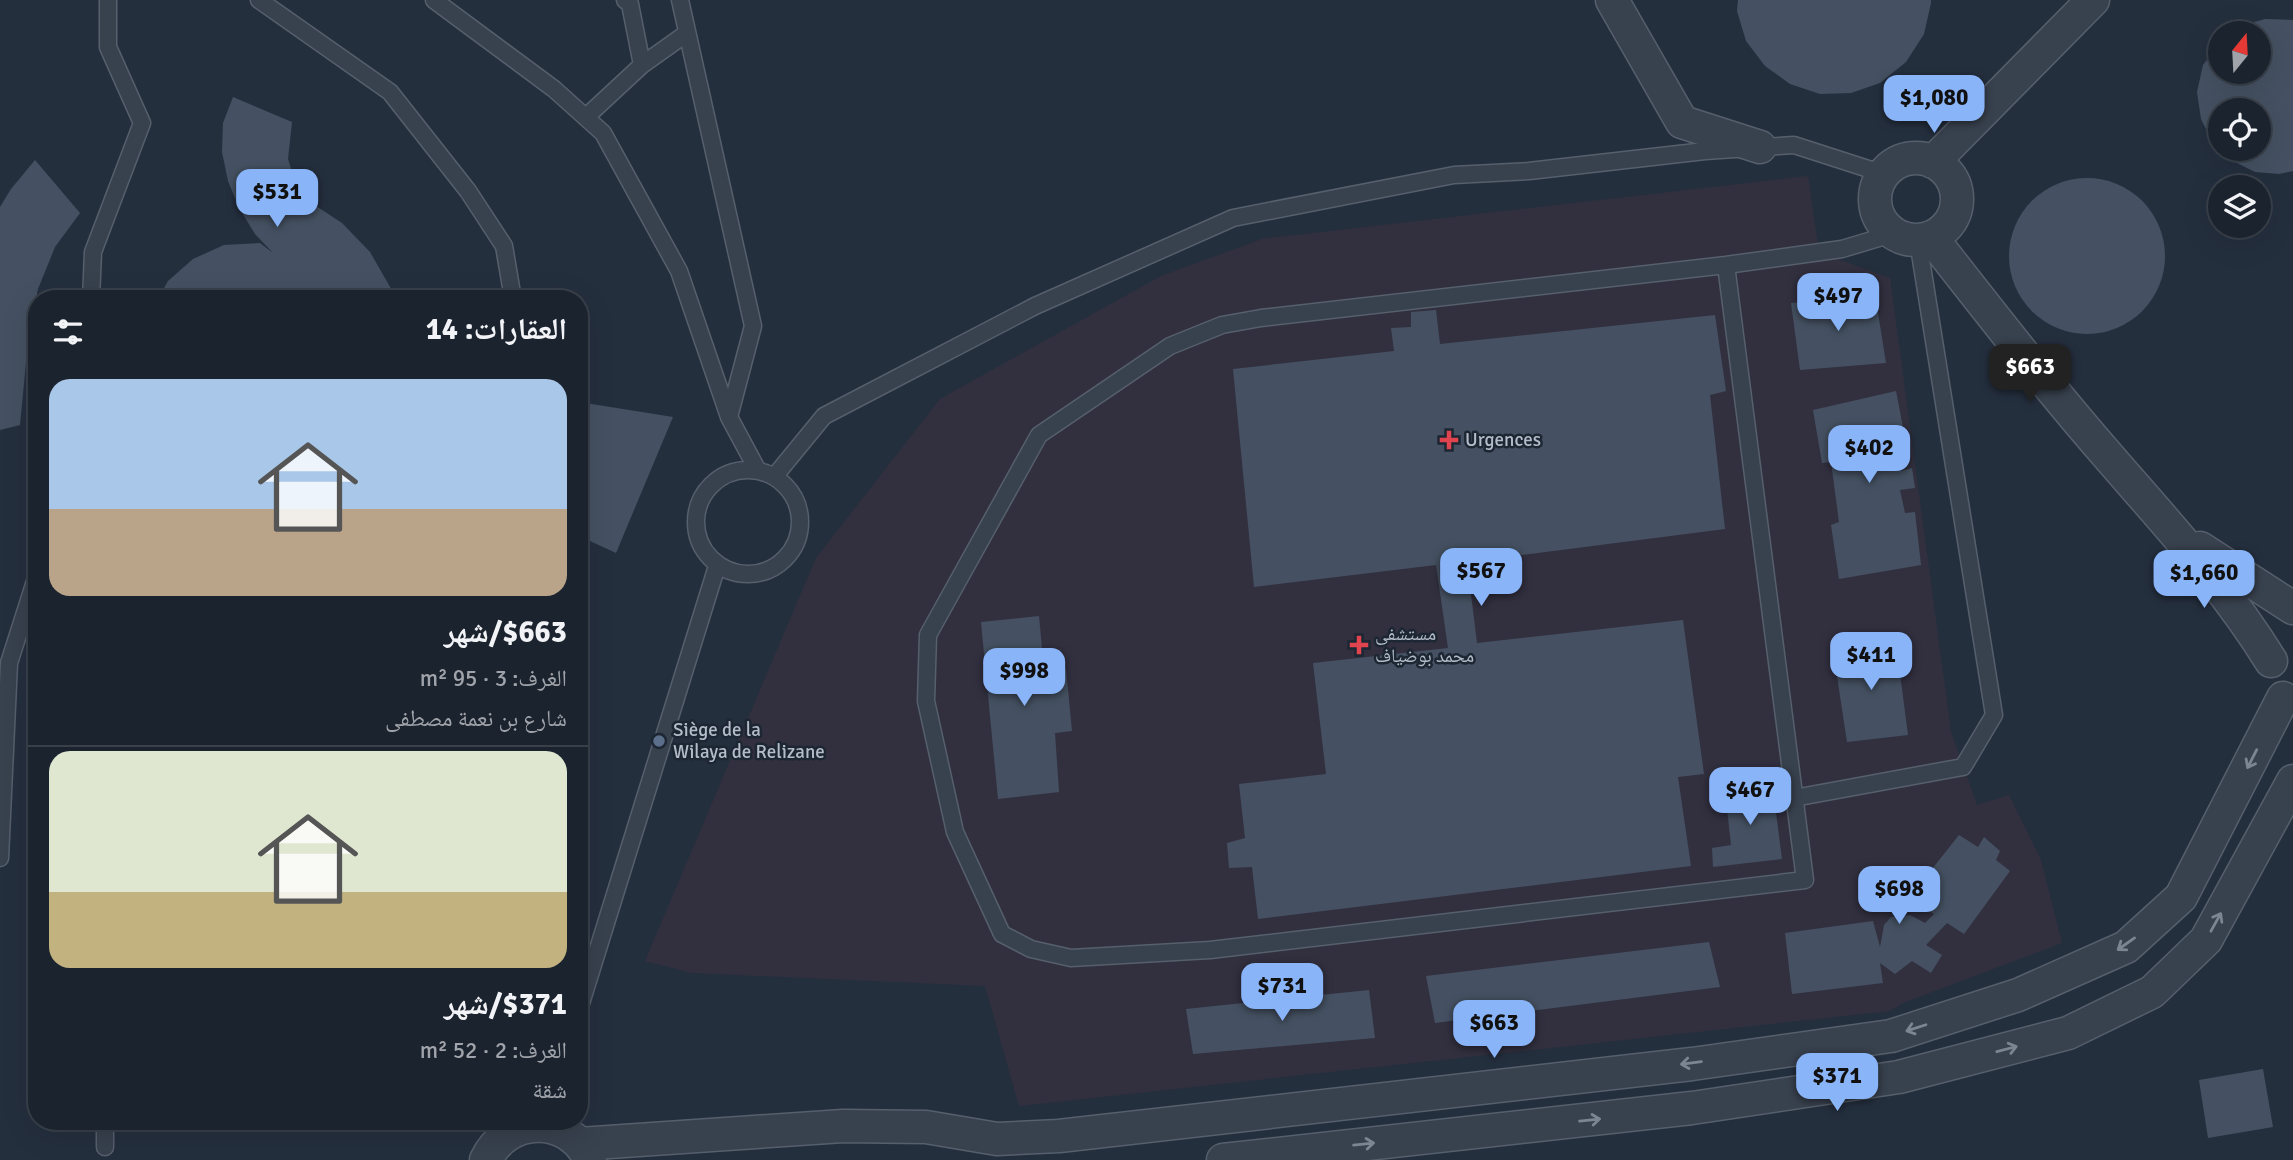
<!DOCTYPE html>
<html lang="ar">
<head>
<meta charset="utf-8">
<style>
  :root { --surface:#1b232e; --page:#282f3a; --text:#f1f3f6; --muted:#a0a4aa; --line:#39404a; --accent:#8ab4f8 }
  body { margin:0; font-family:Signika,"Noto Naskh Arabic",sans-serif; background:var(--page); color:var(--text); direction:rtl; height:100vh; display:flex; flex-direction:column; font-size:26px; white-space:nowrap }
  * { box-sizing:border-box; margin:0 }
  p { font-size:23px; color:var(--muted) }
  .icon { flex:none; width:38px; height:38px; fill:none; stroke:currentColor; stroke-width:2; stroke-linecap:round; stroke-linejoin:round }
  .map { position:relative; flex:1; overflow:hidden; direction:ltr }
  .sheet { position:absolute; left:28px; top:290px; width:560px; height:840px; display:flex; flex-direction:column; background:var(--surface); border-radius:28px; box-shadow:0 7px 28px #0002,0 0 0 2px var(--line); direction:rtl }
  .sheet>* { flex:none }
  .needle { width:46px; rotate:18deg }
  .buttons { position:absolute; left:2208px; top:21px; display:grid; gap:14px }
  .buttons a { display:grid; place-items:center; width:63px; height:63px; border-radius:50%; background:var(--surface); box-shadow:0 7px 28px #0002,0 0 0 2px var(--line); font-size:35px }
  .price { position:absolute; translate:-50% -60px; padding:0 16px; border-radius:14px; background:var(--accent); color:#111; font-size:23px; line-height:46px; filter:drop-shadow(0 2px 4px #0008) }
  .price::after { content:''; position:absolute; left:50%; top:42px; width:21px; height:16px; margin-left:-10px; background:inherit; clip-path:polygon(0 0,100% 0,50% 100%) }
  .price.selected { background:#222; color:#fff }
  ul { padding:0; list-style:none }
  li { display:grid; align-content:center; gap:14px; height:371px; padding:0 21px }
  li+li { border-top:2px solid var(--line) }
  li span { display:grid; place-items:center; height:217px; border-radius:21px; color:#555 }
  li>.icon { margin-inline-start:auto }
  span .icon { width:126px; height:126px; fill:#fffc; stroke-width:1 }
  li b { font-size:30px }
  h2 { display:flex; justify-content:space-between; align-items:center; height:84px; padding:0 21px; font-size:30px }
  .map>svg:first-child { display:block }
  .medical { fill:#32303f }
  .building { fill:#455162; fill-rule:evenodd }
  .lines { fill:none; stroke-linecap:round; stroke-linejoin:round }
  .service-casing { stroke:#565f6c; stroke-width:19 }
  .minor-casing { stroke:#565f6c; stroke-width:35 }
  .service { stroke:#38414e; stroke-width:16 }
  .minor { stroke:#38414e; stroke-width:32 }
  .oneway { stroke:#7c8592 }
  .health-dot { fill:#e0444e; stroke:#1d2633; stroke-width:2.5 }
  .service-dot { fill:#5c6f8a; stroke:#1d2633; stroke-width:2.5 }
  .labels { text-anchor:middle; dominant-baseline:central; stroke-width:5; stroke-linejoin:round; paint-order:stroke }
  .poi-label { font-size:19px; fill:#b4bcc9; stroke:#1d2633; text-anchor:start }
</style>
</head>
<body>
<div class="map">
<svg width="2293" height="1160" viewBox="0 0 2293 1160">
  <rect width="100%" height="100%" fill="#242f3e"/>
  <path class="medical" d="M1808,176l11,76 71,26 61,454 26,73 32,-10 32,65 21,83 -159,60 -13,8 -871,95 -34,-120 -293,-13 -47,-12 171,-403 124,-159 221,-123 101,-37z"/>
  <path class="building" d="M1738,0h193v3l-7,31 -18,28 -26,21 -29,10 -31,1 -30,-10 -25,-18 -19,-25 -9,-30z
    M2265,19l28,1v151l-14,3 -24,-2 -22,-11 -20,-18 -12,-24 -4,-27 6,-27 18,-24v31h38v-39h-29l10,-7zM2221,110h38v39h-38z
    M233,97l59,25 -4,37 8,25 20,22 26,17 28,29 27,47h-239l10,-18 25,-22 31,-14 36,-2 13,10 -18,-19 -16,-26 -11,-27 -6,-29 1,-29z
    M35,160l45,53 -25,34 -17,42 -9,43 -9,93 -20,5v-223l11,-18z
    M2009 256a78 78 0 1 1 156 0a78 78 0 1 1-156 0Z
    M1875,294l11,69 -86,7 -9,-67z
    M1436,310l4,34 275,-29 11,76 -16,4 15,134 -258,33 10,81 206,-23 21,154 -26,3 13,89 -433,53 -6,-52 -23,1 -2,-25 18,-5 -6,-54 87,-10 -13,-111 135,-15 -12,-83 -182,22 -21,-218 161,-18 -3,-23 20,-1v-15z
    M1896,391l11,57 -10,2 4,21 11,-3 3,20 -15,2 5,23 10,-1 6,53 -82,14 -8,-54 8,-3 -8,-60 -9,1 -9,-53z
    M579,402l94,15 -57,136 -37,-17z
    M1039,616l5,54 22,-1 6,62 -17,2 4,59 -61,7 -17,-177z
    M1896,643l12,92 -61,7 -14,-92z
    M1772,782l10,77 -69,8 -1,-19 19,-3 -6,-55z
    M1959,835l19,12 6,-10 16,14 -4,9 14,11 -46,63 -17,-11 -21,22 16,10 -11,18 -19,-12 -17,13 -15,-11 3,20 -91,11 -7,-61 88,-12 7,26 4,-22 7,-8 19,-2 15,8 9,-9 -25,-16z
    M1709,942l11,45 -285,36 -9,-47z
    M1369,990l6,48 -182,16 -7,-45z
    M2263,1069l10,58 -65,11 -9,-58z"/>
  <g class="lines">
    <defs>
      <path id="service" d="M259,0l131,92 78,99 36,55 9,53
        M434,0l120,89 49,44 76,138 50,146 29,54
        M680,0l73,326 -24,91
        M642,65l45,-32
        M586,117l56,-52 -12,-61 -5,-4
        M1726,265l79,615 -595,70 -139,8 -40,-9 -29,-15 -47,-102 -29,-131 2,-66 111,-200 131,-89 52,-21 39,-7 465,-53 116,-16 50,-15
        M91,299l2,-47 49,-129 -34,-76v-47
        M696 522a52 52 0 1 1 104 0a52 52 0 1 1-104 0Z
        M774,477l50,-61 211,-110 198,-88 221,-43 75,-4 176,-20 89,-6 90,29
        M1794,798l169,-31 31,-52 -76,-474
        M0,858l9,-195 28,-88
        M579,1010l138,-444
        M105,1147v-25"/>
      <path id="minor" d="M1612,0l70,122 78,25
        M1875 199a41 41 0 1 1 82 0a41 41 0 1 1-82 0Z
        M1933,162l160,-162
        M1931,237c58,74 116,149 178,220 57,66 116,129 162,204
        M2200,548l93,60
        M580,1144l263,-18 83,1 71,12 62,-3 633,-72 199,-28 127,-41 108,-48 55,-50 102,-199
        M486,1160c21,-45 83,-46 104,0
        M1223,1160l469,-52 207,-31 169,-44 84,-41 54,-52 87,-159"/>
    </defs>
    <use href="#service" class="service-casing"/>
    <use href="#minor" class="minor-casing"/>
    <use href="#service" class="service"/>
    <use href="#minor" class="minor"/>
  </g>
  <defs><path id="oneway-shaft" d="M-6 0H5M1.5-3L5.5 0L1.5 3" fill="none" stroke-width="1.6" stroke-linecap="round" stroke-linejoin="round" transform="scale(1.75)"/></defs>
  <g class="oneway">
    <use href="#oneway-shaft" transform="translate(2252 759) rotate(117)"/>
    <use href="#oneway-shaft" transform="translate(2216 922) rotate(-61)"/>
    <use href="#oneway-shaft" transform="translate(2126 944) rotate(145)"/>
    <use href="#oneway-shaft" transform="translate(1916 1028) rotate(162)"/>
    <use href="#oneway-shaft" transform="translate(2007 1049) rotate(-15)"/>
    <use href="#oneway-shaft" transform="translate(1691 1063) rotate(173)"/>
    <use href="#oneway-shaft" transform="translate(1590 1120) rotate(-6)"/>
    <use href="#oneway-shaft" transform="translate(1364 1144) rotate(-6)"/>
  </g>
  <g class="health-dot">
    <path d="M1445.5 429.5h7v7h7v7h-7v7h-7v-7h-7v-7h7z"/>
    <path d="M1355.5 634.5h7v7h7v7h-7v7h-7v-7h-7v-7h7z"/>
  </g>
  <circle class="service-dot" cx="659" cy="741" r="7"/>
  <g class="labels">
    <g class="poi-label">
      <text x="1465" y="440">Urgences</text>
      <text x="1375" y="634">مستشفى<tspan x="1375" dy="22">محمد بوضياف</tspan></text>
      <text x="673" y="730">Siège de la<tspan x="673" dy="22">Wilaya de Relizane</tspan></text>
    </g>
  </g>
</svg>
<div class="buttons">
<a><svg class="needle" viewBox="-14 -14 28 28"><path d="M0-13l5 13h-10z" fill="#e53935"/><path d="M0 13l5-13h-10z" fill="#a0a4aa"/></svg></a>
<a><svg class="icon" aria-label="locate" viewBox="0 0 24 24"><circle cx="12" cy="12" r="6"/><path d="M12 2v4M12 18v4M2 12h4M18 12h4"/></svg></a>
<a><svg class="icon" aria-label="layers" viewBox="0 0 24 24"><path d="M12 4l9 5-9 5-9-5zM3 14l9 5 9-5"/></svg></a>
</div>
<b class="price" style="left:1934px;top:135px">$1,080</b>
<b class="price" style="left:277px;top:229px">$531</b>
<b class="price" style="left:1838px;top:333px">$497</b>
<b class="price selected" style="left:2030px;top:404px">$663</b>
<b class="price" style="left:1869px;top:485px">$402</b>
<b class="price" style="left:1481px;top:608px">$567</b>
<b class="price" style="left:2204px;top:610px">$1,660</b>
<b class="price" style="left:1871px;top:692px">$411</b>
<b class="price" style="left:1024px;top:708px">$998</b>
<b class="price" style="left:1750px;top:827px">$467</b>
<b class="price" style="left:1899px;top:926px">$698</b>
<b class="price" style="left:1282px;top:1023px">$731</b>
<b class="price" style="left:1494px;top:1060px">$663</b>
<b class="price" style="left:1837px;top:1113px">$371</b>
<section class="sheet">
<h2>العقارات: 14<svg class="icon" aria-label="filters" viewBox="0 0 24 24"><path d="M4 7h16M4 17h16"/><circle cx="9" cy="7" r="2"/><circle cx="15" cy="17" r="2"/></svg></h2>
<ul>
<li><span style="background:linear-gradient(#a9c7e8 60%,#b9a48a 0)"><svg class="icon" aria-label="home" viewBox="0 0 24 24"><path d="M3 11l9-7 9 7M6 9v11h12V9"/></svg></span><div><b>$663/شهر</b><p>الغرف: 3 · 95 m²</p><p>شارع بن نعمة مصطفى</p></div></li>
<li><span style="background:linear-gradient(#dfe7d0 65%,#c2b280 0)"><svg class="icon" aria-label="home" viewBox="0 0 24 24"><path d="M3 11l9-7 9 7M6 9v11h12V9"/></svg></span><div><b>$371/شهر</b><p>الغرف: 2 · 52 m²</p><p>شقة</p></div></li>
</ul>
</section>
</div>
</body>
</html>
